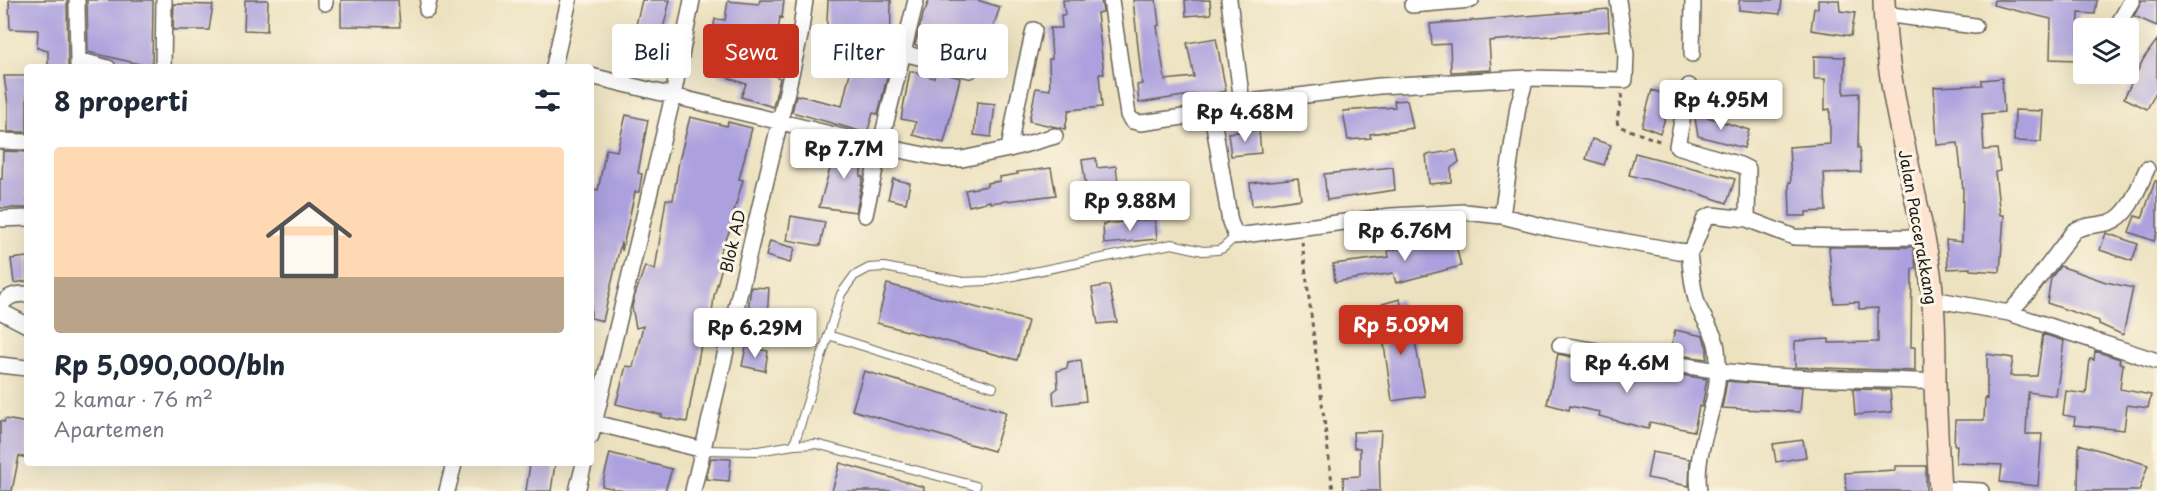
<!DOCTYPE html>
<html lang="id">
<head>
<meta charset="utf-8">
<style>
  :root { --surface:#fff; --page:#f2f2f3; --text:#1f2937; --muted:#747a83; --line:#e0e1e3; --accent:#c8321e }
  body { margin:0; font-family:"Playpen Sans",sans-serif; background:var(--page); color:var(--text); height:100vh; display:flex; flex-direction:column; font-size:22px; white-space:nowrap }
  * { box-sizing:border-box; margin:0 }
  p { font-size:20px; color:var(--muted) }
  .icon { flex:none; width:33px; height:33px; fill:none; stroke:currentColor; stroke-width:2; stroke-linecap:round; stroke-linejoin:round }
  .map { position:relative; flex:1; overflow:hidden }
  .drawer { position:absolute; left:24px; top:64px; width:570px; height:402px; display:flex; flex-direction:column; background:var(--surface); border-radius:6px; box-shadow:0 6px 24px #0002 }
  .drawer>* { flex:none }
  .hud { position:absolute; left:612px; top:24px; width:570px; height:54px; display:flex; gap:12px }
  .controls { position:absolute; left:2073px; top:18px; display:grid; gap:12px }
  .controls a { display:grid; place-items:center; width:66px; height:66px; border-radius:6px; background:var(--surface); box-shadow:0 6px 24px #0002; font-size:30px }
  .price { position:absolute; translate:-50% -51px; padding:0 14px; border-radius:6px; background:#fff; color:#222; font-size:20px; line-height:39px; filter:drop-shadow(0 2px 3px #0008) }
  .price::after { content:''; position:absolute; left:50%; top:36px; width:18px; height:14px; margin-left:-9px; background:inherit; clip-path:polygon(0 0,100% 0,50% 100%) }
  .price.active { background:var(--accent); color:#fff }
  ul { padding:0; list-style:none }
  li { display:grid; align-content:center; gap:12px; height:318px; padding:0 30px }
  li+li { border-top:2px solid var(--line) }
  li span { display:grid; place-items:center; height:186px; border-radius:6px; color:#555 }
  li>.icon { margin-inline-start:auto }
  span .icon { width:108px; height:108px; fill:#fffc; stroke-width:1 }
  li b { font-size:26px }
  h2 { display:flex; justify-content:space-between; align-items:center; height:72px; padding:0 30px; font-size:26px }
  .pill { padding:0 21px; border-radius:6px; background:var(--surface); box-shadow:0 6px 24px #0002; font-size:21px; line-height:54px }
  .pill.active { background:var(--accent); color:#fff }
  .map>svg:first-child { display:block }
  .building { fill:#aca1de }
  .lines { fill:none; stroke-linecap:round; stroke-linejoin:round }
  .service-casing { stroke:#656155; stroke-width:10 }
  .minor-casing { stroke:#656155; stroke-width:18 }
  .secondary-casing { stroke:#656155; stroke-width:24 }
  .path { stroke:#656155; stroke-width:3; stroke-dasharray:4.5 4.5; stroke-linecap:butt }
  .service { stroke:#fff; stroke-width:8 }
  .minor { stroke:#fff; stroke-width:15 }
  .secondary { stroke:#fde4d1; stroke-width:21 }
  .labels { text-anchor:middle; dominant-baseline:central; stroke-width:6; stroke-linejoin:round; paint-order:stroke }
  .street-label { font-size:16px; fill:#1c1c1c; stroke:#fcf5e5 }
</style>
</head>
<body>
<div class="map">
<svg width="2157" height="491" viewBox="0 0 2157 491">
  <rect width="100%" height="100%" fill="#fcf5e5"/>
  <filter id="ink" filterUnits="userSpaceOnUse"><feTurbulence type="fractalNoise" baseFrequency=".0167" numOctaves="2"/><feDisplacementMap in="SourceGraphic" scale="12" xChannelSelector="R" yChannelSelector="G"/><feConvolveMatrix kernelMatrix="1 2 1 2 8 2 1 2 1" color-interpolation-filters="sRGB"/></filter>
  <filter id="wash" filterUnits="userSpaceOnUse"><feTurbulence type="fractalNoise" baseFrequency=".008" numOctaves="4" result="noise"/><feDisplacementMap in="SourceGraphic" scale="24" xChannelSelector="R" yChannelSelector="G"/><feGaussianBlur stdDeviation="1.35" result="paint"/><feColorMatrix in="noise" values="0 0 0 0 0 0 0 0 0 0 0 0 0 0 0 0 0 1.4 0 .05"/><feComposite in="paint" operator="in"/></filter>
  <g filter="url(#wash)">
    <rect width="100%" height="100%" fill="#ede2c0"/>
    <g id="blocks">
      <path class="building" d="M9,0h58l1,68h-20v-17l-11,-3 1,-18 -28,-1z
        M87,0h66l-1,67 -64,-15z
        M245,0h23l-1,31 -23,-1z
        M341,0h57l2,27 -59,-1z
        M642,0h28l-7,29 3,1 -6,36 -32,-5 5,-36h3z
        M760,0h24l-2,18 -2,-1 -2,16h-2l-9,40 13,5 -7,29 -32,-10 5,-13 -40,-14 9,-51 10,1 3,-19 31,3z
        M828,0h63l-1,66 -12,48 -5,-1 -6,20 -75,-21 4,-17 46,11 15,-63 -31,-2z
        M929,0h48l23,7 -11,32 -18,-3 -6,23 -50,-14 9,-34h1z
        M1063,0h38l2,12 -6,1 7,61h-5l3,33 -33,3 -4,19 -36,-8 7,-33 14,2 -1,-31h3l-2,-31h12l-1,-13h4z
        M1133,0h23l3,25 -2,1 8,54 29,-3 -7,-34 29,-5 10,53 -29,6v-3l-58,9 -2,-18 5,-1z
        M1185,0h25l1,14 -25,2z
        M1739,0h43l-2,14 -41,-4z
        M1818,0h21l1,11 15,2 -4,23 -40,-6 3,-22h4z
        M1994,0h103l-2,14 -16,-1 -2,47 -27,-1 1,-40 -58,-14z
        M2142,0h15v26l-23,-10z
        M174,4l39,1 -4,25h-36z
        M1608,9l1,22 -120,10 2,29 -40,2 -1,-28 -18,1 -2,-21z
        M2157,40v51l-10,18 -23,-11 20,-40z
        M1814,56l31,1 -1,37 15,-1 -1,55h2l1,24 -37,1 2,38 -20,1v4h-16l-1,-34h2l-2,-35 41,-3v-35l-5,1v-31h-11z
        M910,71l24,7 1,-7 25,7 -16,65 -31,-8 3,-13 -15,-3z
        M4,76h23v56h-19v-27z
        M2002,78l2,34 -22,2 2,36 13,-1 3,22 -5,1 5,43h4l-4,57 -30,-2v-2l-22,1 -2,-29 16,2 1,-52 -5,-47 -21,2 -3,-58 48,-2v-5z
        M1652,90l21,7 -13,36 -18,-7z
        M1407,100l6,28 -43,6 1,4 -23,2 -5,-29 52,-4 -1,-6z
        M977,102l18,2 -4,33 -17,-2z
        M2015,110l28,1 -2,31 -27,-1z
        M1694,113l55,17 -5,18 -46,-12z
        M626,115l22,5 -10,53 4,1 -3,18h-4l-13,59 -1,-9 -18,79 -12,-3v-130l7,2 8,-41 11,2z
        M690,117l37,9 1,-4 24,6 -13,51 4,1 -11,38 3,1 -19,42 7,2 -9,33 -5,46 -7,-3 -15,83 -26,-5 1,-2 -46,-11 10,-38 7,1 10,-41 -7,2 -4,-21 2,-9 11,-32 10,4 11,-71 7,1 6,-39z
        M1259,130l2,23 -30,3 -3,-23z
        M1592,139l19,6 -7,20 -18,-6z
        M840,146l25,6 -5,24 3,1 -7,35 -37,-5 12,-42 2,-17 7,1z
        M1456,150l3,12 -8,6v14l-22,2 -3,-29z
        M3,151l24,1v56h-27v-29h2z
        M1635,153l100,26 -8,24 -39,-13 -59,-15z
        M1096,158l1,10 19,-2 3,26 -18,2v4l-13,2 -6,-40z
        M1393,167l2,23 -68,10 -3,-26z
        M1051,168l5,27 -66,8v-2l-21,5 -4,-16 22,-4v-3l13,-2v-4l18,-3 -1,-2z
        M1298,178l3,21 -49,7 -2,-23z
        M893,179l17,4 -4,20 -18,-4z
        M2155,181h2v52l-3,8 -25,-9 6,-16 7,2z
        M791,216l34,6 -5,24 -33,-6z
        M1155,219l2,20 -53,5 -1,-20z
        M2106,233l32,11 -6,17 -32,-11z
        M1453,234l8,32 -65,17 -3,-10 -58,9 -2,-18 56,-7 -1,-6z
        M770,241l25,7 -5,15 -24,-7z
        M1829,247h84l3,21 -4,1 -1,78h4v24l-120,-4v-26l34,-2v4l49,-1v-34l-19,1v-7l-25,1z
        M27,257v24l-13,2 -3,-24z
        M2060,266l46,16 27,6 -10,47 -24,-11v-3l-52,-18 4,-25z
        M887,284l141,37 -11,39 -140,-37z
        M1109,285l8,37 -19,2 -6,-36z
        M751,287l18,1 -2,31 -20,-1z
        M1400,299l7,42h8l10,55 -33,5 -8,-57 5,-1 -7,-39z
        M1675,330l28,6 4,12v11l-37,-5z
        M2043,334l21,7 -8,55 -28,-4 -2,42h16l-4,52 -38,-4 2,-17 -46,-2 1,-18h-3l1,-25h29l1,-22 2,1v-45l26,4 -3,18h27z
        M746,347l22,4 -3,20 -23,-5z
        M2095,351l25,8 -1,4 4,1 -3,25 31,6 -3,13 -21,-3 -3,25 -50,-5 1,-8 -12,-2 3,-24 20,3 4,-35 4,1z
        M1558,354l108,23 1,-4 40,6 -5,28 -3,-1 -5,25 -44,-9 -2,7 -49,-13 1,-4 -30,-6 -1,4 -22,-6z
        M1081,360l5,41 -32,4 -1,-13 5,-4 -1,-17 10,-3 1,-6z
        M864,371l142,41 -12,39 -142,-41z
        M1727,381l75,6 -2,25 -78,-4z
        M1853,389l37,1 2,22 -37,3z
        M5,419l22,4v35l-8,-2 -7,35h-12v-70l4,1z
        M1381,431l-1,15 -1,1 1,44h-36l-1,-14 17,-1v-28h-6l-1,-16z
        M1803,440l3,17 -30,5 -3,-18z
        M2079,444l69,21 -9,26h-61z
        M1652,452l38,7 -1,27 -42,-8z
        M610,453l62,16 -7,22h-41l-22,-5z
        M711,458l20,1 -2,22 -23,-2z
        M840,463l84,24v4h-92z
        M530,464h25l-4,27h-25z
        M1895,466h31v25h-80l-1,-18 50,-3z"/>
    </g>
  </g>
  <g filter="url(#ink)">
    <use href="#blocks" fill-opacity="0" stroke="#656155" stroke-width="1.5"/>
    <g class="lines">
      <defs>
        <path id="service" d="M828,335l165,52
          M794,445l47,-151 13,-18 15,-8 15,-1 79,15 25,-1 184,-37 31,7 15,-1 5,-2 13,-12
          M704,450l54,1 36,-6 22,-1 160,42"/>
        <path id="minor" d="M77,0l1,68
          M325,0v3
          M1111,0l17,115 4,6 9,2 71,-10 18,109 6,14 155,-20 74,-4 37,4 52,13 124,22 11,1 4,-4 12,-30 7,-3 35,4 47,18 49,1 81,-1
          M1412,5l59,-5
          M427,10l2,-10
          M1884,14l91,12
          M2116,28l16,-28
          M903,53l67,17
          M1692,54l1,-54
          M78,60l30,8
          M554,66l15,-66
          M163,68l1,-68
          M591,76l289,70 64,13h18l47,-10 7,-40 18,-79
          M1689,86l-12,60 63,19 8,4 -1,50
          M1242,103l137,-17 147,-8
          M1212,113l30,-10 -13,-103
          M0,141l27,1
          M1009,149l46,-13
          M865,215l15,-69 36,-146
          M1502,216l16,-110 8,-28 99,2 1,-26 -8,-54
          M0,219l27,-1
          M1689,252c2,18 3,36 9,54 5,12 13,22 17,34 3,8 3,19 3,27 0,42 -25,82 -19,124
          M1933,299l76,14 19,-21 46,-61c11,-7 24,-5 36,-9 20,-6 29,-37 37,-53
          M0,307c7,-11 14,-13 27,-13
          M0,311l27,14
          M2009,313l148,48
          M1560,345c77,12 155,29 233,32 47,3 95,2 142,5
          M0,365l27,3
          M591,422l113,28
          M591,436l82,-340 19,-96
          M1940,489l41,2
          M447,491l7,-27
          M577,491l7,-27
          M693,491l107,-455 5,-36"/>
        <path id="secondary" d="M1884,0c1,88 29,173 44,260 7,40 7,81 7,122 1,36 3,73 5,109"/>
      </defs>
      <use href="#service" class="service-casing"/>
      <use href="#minor" class="minor-casing"/>
      <use href="#secondary" class="secondary-casing"/>
      <path class="path" d="M1622,94l-5,26 1,6 44,16
        M1302,242l31,249"/>
      <use href="#service" class="service"/>
      <use href="#minor" class="minor"/>
      <use href="#secondary" class="secondary"/>
    </g>
  </g>
  <g class="labels">
    <g class="street-label">
      <text transform="translate(1919 227) rotate(80)">Jalan Paccerakkang</text>
      <text transform="translate(732 241) rotate(-77)">Blok AD</text>
    </g>
  </g>
</svg>
<div class="controls">
<a><svg class="icon" aria-label="layers" viewBox="0 0 24 24"><path d="M12 4l9 5-9 5-9-5zM3 14l9 5 9-5"/></svg></a>
</div>
<b class="price" style="left:1721px;top:131px">Rp 4.95M</b>
<b class="price" style="left:1245px;top:143px">Rp 4.68M</b>
<b class="price" style="left:844px;top:180px">Rp 7.7M</b>
<b class="price" style="left:1130px;top:232px">Rp 9.88M</b>
<b class="price" style="left:1405px;top:262px">Rp 6.76M</b>
<b class="price active" style="left:1401px;top:356px">Rp 5.09M</b>
<b class="price" style="left:755px;top:359px">Rp 6.29M</b>
<b class="price" style="left:1627px;top:394px">Rp 4.6M</b>
<div class="hud">
<a class="pill">Beli</a>
<a class="pill active">Sewa</a>
<a class="pill">Filter</a>
<a class="pill">Baru</a>
</div>
<section class="drawer">
<h2>8 properti<svg class="icon" aria-label="filters" viewBox="0 0 24 24"><path d="M4 7h16M4 17h16"/><circle cx="9" cy="7" r="2"/><circle cx="15" cy="17" r="2"/></svg></h2>
<ul>
<li><span style="background:linear-gradient(#ffd9b3 70%,#b9a48a 0)"><svg class="icon" aria-label="home" viewBox="0 0 24 24"><path d="M3 11l9-7 9 7M6 9v11h12V9"/></svg></span><div><b>Rp 5,090,000/bln</b><p>2 kamar · 76 m²</p><p>Apartemen</p></div></li>
</ul>
</section>
</div>
</body>
</html>
